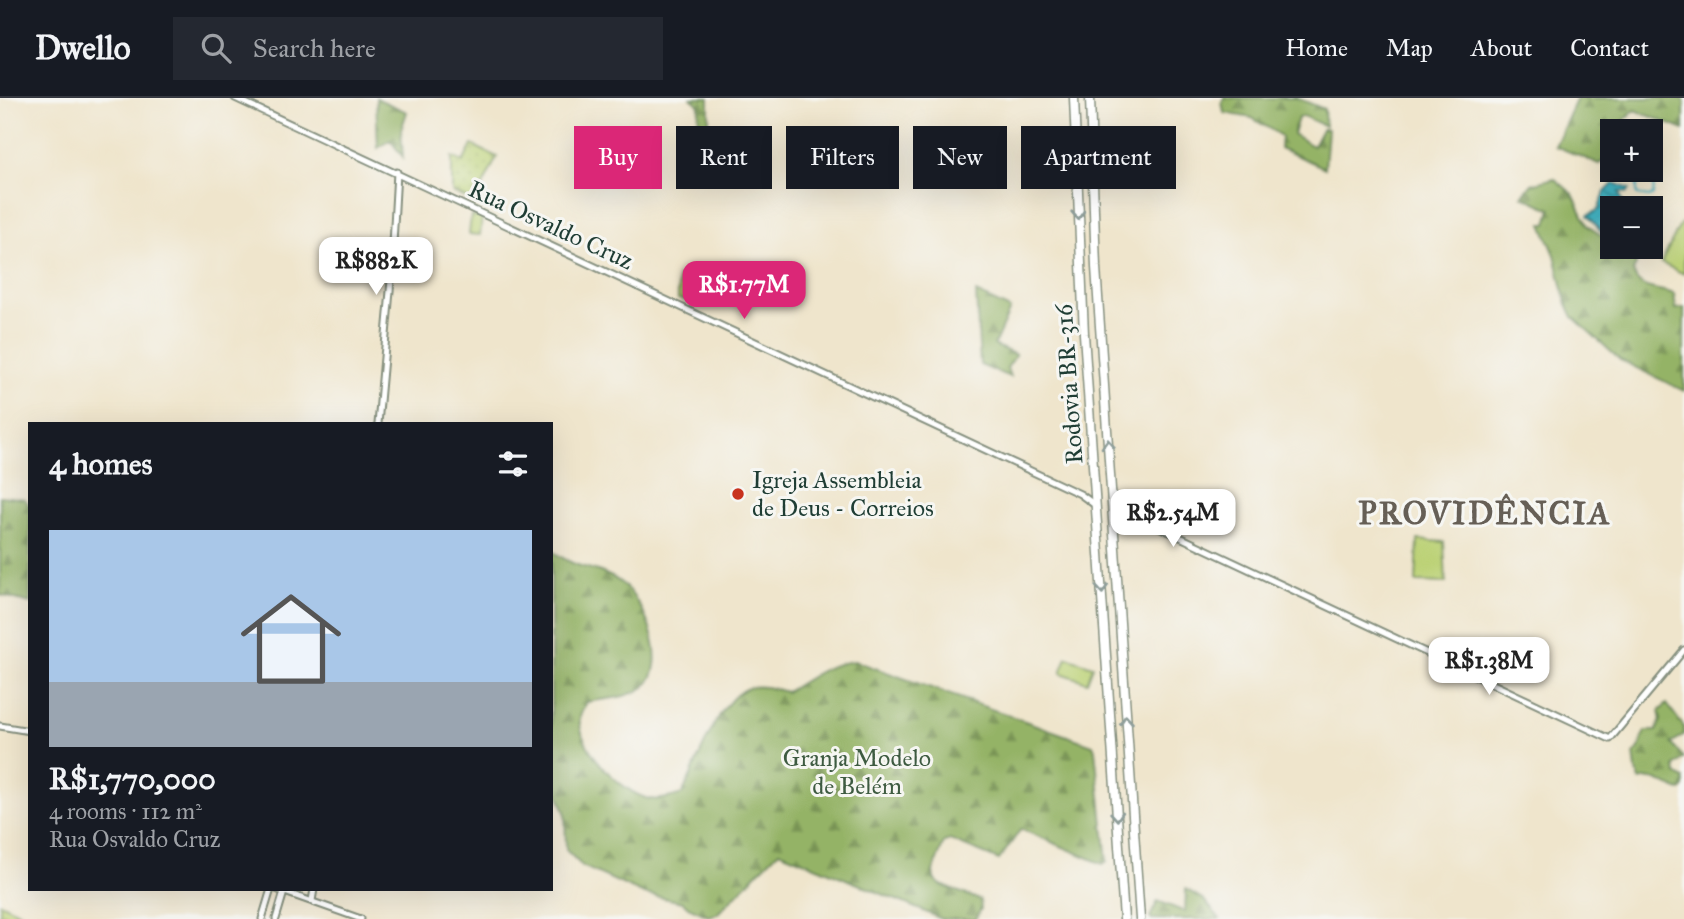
<!DOCTYPE html>
<html lang="en">
<head>
<meta charset="utf-8">
<style>
  :root { --surface:#171b24; --page:#242831; --text:#f1f3f6; --muted:#9ea1a6; --line:#363941; --accent:#db2777 }
  body { margin:0; font-family:"IM FELL Great Primer",serif; background:var(--page); color:var(--text); height:100vh; display:flex; flex-direction:column; font-size:26px; white-space:nowrap }
  * { box-sizing:border-box; margin:0 }
  p { font-size:23px; color:var(--muted) }
  .icon { flex:none; width:38px; height:38px; fill:none; stroke:currentColor; stroke-width:2; stroke-linecap:round; stroke-linejoin:round }
  .map { position:relative; flex:1; overflow:hidden }
  .drawer { position:absolute; left:28px; top:324px; width:525px; height:469px; display:flex; flex-direction:column; background:var(--surface); border-radius:0px; box-shadow:0 7px 28px #0002 }
  .drawer>* { flex:none }
  .top-card { position:absolute; left:574px; top:28px; width:665px; height:63px; display:flex; gap:14px }
  .tools { position:absolute; left:1600px; top:21px; display:grid; gap:14px }
  .tools a { display:grid; place-items:center; width:63px; height:63px; border-radius:0px; background:var(--surface); box-shadow:0 7px 28px #0002; font-size:35px }
  .price { position:absolute; translate:-50% -60px; padding:0 16px; border-radius:14px; background:#fff; color:#222; font-size:23px; line-height:46px; filter:drop-shadow(0 2px 4px #0008) }
  .price::after { content:''; position:absolute; left:50%; top:42px; width:21px; height:16px; margin-left:-10px; background:inherit; clip-path:polygon(0 0,100% 0,50% 100%) }
  .price.on { background:var(--accent); color:#fff }
  ul { padding:0; list-style:none }
  li { display:grid; align-content:center; gap:14px; height:371px; padding:0 21px }
  li+li { border-top:2px solid var(--line) }
  li span { display:grid; place-items:center; height:217px; border-radius:0px; color:#555 }
  li>.icon { margin-inline-start:auto }
  span .icon { width:126px; height:126px; fill:#fffc; stroke-width:1 }
  li b { font-size:30px }
  h2 { display:flex; justify-content:space-between; align-items:center; height:84px; padding:0 21px; font-size:30px }
  .chip { padding:0 24px; border-radius:0px; background:var(--surface); box-shadow:0 7px 28px #0002; font-size:24px; line-height:63px }
  .chip.on { background:var(--accent); color:#fff }
  header { display:flex; align-items:center; gap:42px; box-sizing:border-box; height:98px; padding:0 35px; background:var(--surface); border-bottom:2px solid var(--line) }
  header strong { font-size:33px }
  nav { display:flex; gap:38px; margin-inline-start:auto; font-size:24px }
  .search { width:490px; height:63px; background:var(--page); display:flex; align-items:center; gap:18px; box-sizing:border-box; padding:0 24px; border-radius:0px; color:var(--muted); font-size:26px }
  .map>svg:first-child { display:block }
  .grass { fill:#bbd175; stroke:#6d8754; stroke-width:2 }
  .forest { fill:url(#forest-firs); stroke:#5a784d; stroke-width:2 }
  .park { fill:url(#park-dots); stroke:#6d8754; stroke-width:2 }
  .water { fill:url(#water-waves); stroke:#30767a; stroke-width:2 }
  .lines { fill:none; stroke-linecap:round; stroke-linejoin:round }
  .stream { stroke:#42b0bf; stroke-width:2 }
  .tertiary-casing { stroke:#879180; stroke-width:9 }
  .trunk-casing { stroke:#879180; stroke-width:11 }
  .tertiary { stroke:#fff; stroke-width:5 }
  .trunk { stroke:#fff; stroke-width:8 }
  .oneway { stroke:#8f9e9a }
  .poi-dot { fill:#c8321e; stroke:#f6f6f2; stroke-width:2.5 }
  .labels { text-anchor:middle; dominant-baseline:central; stroke-width:6; stroke-linejoin:round; paint-order:stroke }
  .street-label { font-size:24px; fill:#1f3d34; stroke:#f6f6f2 }
  .poi-label { font-size:24px; fill:#1f3d34; stroke:#f6f6f2; text-anchor:start }
  .park-label { font-size:24px; fill:#3e5b41; stroke:#f6f6f2 }
  .district-label { font-size:32px; font-weight:bold; letter-spacing:2px; fill:#665f56; stroke:#f6f6f2 }
</style>
</head>
<body>
<header>
<strong>Dwello</strong>
<div class="search"><svg class="icon" aria-label="search" viewBox="0 0 24 24"><circle cx="10" cy="10" r="6"/><path d="M15 15l6 6"/></svg>Search here</div>
<nav><a>Home</a><a>Map</a><a>About</a><a>Contact</a></nav>
</header>
<div class="map">
<svg width="1684" height="821" viewBox="0 0 1684 821">
  <defs>
    <pattern id="forest-firs" width="22" height="20" patternUnits="userSpaceOnUse" patternTransform="scale(1.75)"><rect width="22" height="20" fill="#94b366"/><path d="M5 1l3.5 6h-7zM16 11l3.5 6h-7z" fill="#789355"/></pattern>
    <pattern id="park-dots" width="8" height="8" patternUnits="userSpaceOnUse" patternTransform="scale(1.75)"><rect width="8" height="8" fill="#bbd175"/><path d="M2 2h.1M6 6h.1" fill="none" stroke="#a0b466" stroke-width="1.8" stroke-linecap="round"/></pattern>
    <pattern id="water-waves" width="16" height="10" patternUnits="userSpaceOnUse" patternTransform="scale(1.75)"><rect width="16" height="10" fill="#42b0bf"/><path d="M0 5q4-4 8 0t8 0" fill="none" stroke="#37909c"/></pattern>
  </defs>
  <rect width="100%" height="100%" fill="#f6f6f2"/>
  <filter id="ink" filterUnits="userSpaceOnUse"><feTurbulence type="fractalNoise" baseFrequency=".0143" numOctaves="2"/><feDisplacementMap in="SourceGraphic" scale="14" xChannelSelector="R" yChannelSelector="G"/><feConvolveMatrix kernelMatrix="1 2 1 2 8 2 1 2 1" color-interpolation-filters="sRGB"/></filter>
  <filter id="wash" filterUnits="userSpaceOnUse"><feTurbulence type="fractalNoise" baseFrequency=".00686" numOctaves="4" result="noise"/><feDisplacementMap in="SourceGraphic" scale="28" xChannelSelector="R" yChannelSelector="G"/><feGaussianBlur stdDeviation="1.57" result="paint"/><feColorMatrix in="noise" values="0 0 0 0 0 0 0 0 0 0 0 0 0 0 0 0 0 1.4 0 .05"/><feComposite in="paint" operator="in"/></filter>
  <g filter="url(#wash)">
    <rect width="100%" height="100%" fill="#efe5cc"/>
    <path class="grass" d="M471,118l11,1 -2,18 -11,-1z
      M1681,125l3,1v50l-23,-11z
      M678,179l10,5 1,18 -11,-1z
      M1418,442l26,2 2,41 -30,-1z
      M1067,559l26,9 -6,16 -26,-9z"/>
    <path class="forest" d="M376,0l31,14 -6,18 2,27 -13,-17 -12,8z
      M691,0h18v35h-11l1,-28z
      M1224,0h73l27,11 1,17 -22,-10 -5,2 -5,16 20,12 9,-17h6l-3,39 -45,-20 1,-12 -29,-18 -28,-5 -2,-11z
      M1577,0h103l4,2v30l-49,-20 -23,21 -9,30 -4,3 -44,-18z
      M1554,80l19,16 15,32 24,17v4l13,3 6,-3 5,18 -3,6c5,21 24,16 41,23l2,15 8,-1v83l-64,-31 -47,-43 -7,-15 -11,-47 -13,-31h5l4,-15 -29,-13 10,-12z
      M976,195l34,16 -16,36 22,10 -9,13 3,9 -30,-12z
      M0,398l25,3 5,8v96l-30,-8z
      M551,453c8,4 15,10 24,13 14,5 32,8 45,18 23,17 52,82 24,105 -15,11 -39,12 -57,15 -2,4 -6,10 -7,15 -4,29 42,77 70,82 10,2 22,-2 32,-5 15,-28 35,-95 66,-106 12,-4 27,1 38,4 24,-14 41,-29 69,-31l238,84 2,5 12,111 -4,3 -82,-35 -22,31 -49,-20 -6,2 -11,29 1,8 7,6 39,15 1,9 -6,10h-33l-163,-68 -62,63 -9,2 -20,-9 -5,-5 -39,-8 -62,-28 -16,-16 -1,-38 -11,-30h-3z
      M1667,606l17,23v8l-13,8 13,15 -9,8 1,8 8,5v8l-3,3c-18,-3 -22,-15 -41,-10l-4,-10 -2,-17 5,-4 6,-18h11l5,-11 -2,-9z
      M1186,791l18,11 16,19h-68l-2,-2 8,-16 27,11z"/>
    <path class="park" d="M472,47l25,12 -22,45 -23,-10v-35l11,5z
      M0,805l33,16h-33z"/>
    <path class="water" d="M1614,85l16,6 -2,4 -9,-1 6,16h-13v29l-11,-6 -13,-16 10,-5 7,-18z"/>
    <g class="lines">
      <path class="stream" d="M1634,72l-2,6 5,4v15l12,2 4,-2 1,-8 -6,-7 1,-10"/>
    </g>
  </g>
  <g filter="url(#ink)">
    <g class="lines">
      <defs>
        <path id="tertiary" d="M235,0l845,396 15,11
          M378,326l13,-144 6,-108
          M1112,407l498,234 74,-89
          M0,628l30,5
          M276,791l85,30
          M312,803l2,-12
          M262,821l9,-30
          M276,821l8,-27"/>
        <path id="trunk" d="M1074,0l10,236 40,585
          M1090,0l6,169 44,652"/>
      </defs>
      <use href="#tertiary" class="tertiary-casing"/>
      <use href="#trunk" class="trunk-casing"/>
      <use href="#tertiary" class="tertiary"/>
      <use href="#trunk" class="trunk"/>
    </g>
    <defs><path id="oneway-chevron" d="M-2-3.5L2.5 0L-2 3.5" fill="none" stroke-width="1.6" stroke-linecap="round" stroke-linejoin="round" transform="scale(1.75)"/></defs>
    <g class="oneway">
      <use href="#oneway-chevron" transform="translate(1078 117) rotate(87)"/>
      <use href="#oneway-chevron" transform="translate(1108 346) rotate(-93)"/>
      <use href="#oneway-chevron" transform="translate(1102 491) rotate(86)"/>
      <use href="#oneway-chevron" transform="translate(1126 622) rotate(-95)"/>
      <use href="#oneway-chevron" transform="translate(1117 718) rotate(86)"/>
    </g>
  </g>
  <circle class="poi-dot" cx="738" cy="396" r="7"/>
  <g class="labels">
    <g class="street-label">
      <text transform="translate(551 127) rotate(25)">Rua Osvaldo Cruz</text>
      <text transform="translate(1069 286) rotate(-94)">Rodovia BR-316</text>
    </g>
    <g class="poi-label">
      <text x="752" y="382">Igreja Assembleia<tspan x="752" dy="28">de Deus - Correios</tspan></text>
    </g>
    <g class="park-label">
      <text x="857" y="660">Granja Modelo<tspan x="857" dy="28">de Belém</tspan></text>
    </g>
    <g class="district-label">
      <text x="1485" y="415">PROVIDÊNCIA</text>
    </g>
  </g>
</svg>
<div class="tools">
<a>+</a>
<a>−</a>
</div>
<b class="price" style="left:376px;top:199px">R$882K</b>
<b class="price on" style="left:744px;top:223px">R$1.77M</b>
<b class="price" style="left:1173px;top:451px">R$2.54M</b>
<b class="price" style="left:1489px;top:599px">R$1.38M</b>
<div class="top-card">
<a class="chip on">Buy</a>
<a class="chip">Rent</a>
<a class="chip">Filters</a>
<a class="chip">New</a>
<a class="chip">Apartment</a>
</div>
<section class="drawer">
<h2>4 homes<svg class="icon" aria-label="filters" viewBox="0 0 24 24"><path d="M4 7h16M4 17h16"/><circle cx="9" cy="7" r="2"/><circle cx="15" cy="17" r="2"/></svg></h2>
<ul>
<li><span style="background:linear-gradient(#a9c7e8 70%,#9aa5b1 0)"><svg class="icon" aria-label="home" viewBox="0 0 24 24"><path d="M3 11l9-7 9 7M6 9v11h12V9"/></svg></span><div><b>R$1,770,000</b><p>4 rooms · 112 m²</p><p>Rua Osvaldo Cruz</p></div></li>
</ul>
</section>
</div>
</body>
</html>
